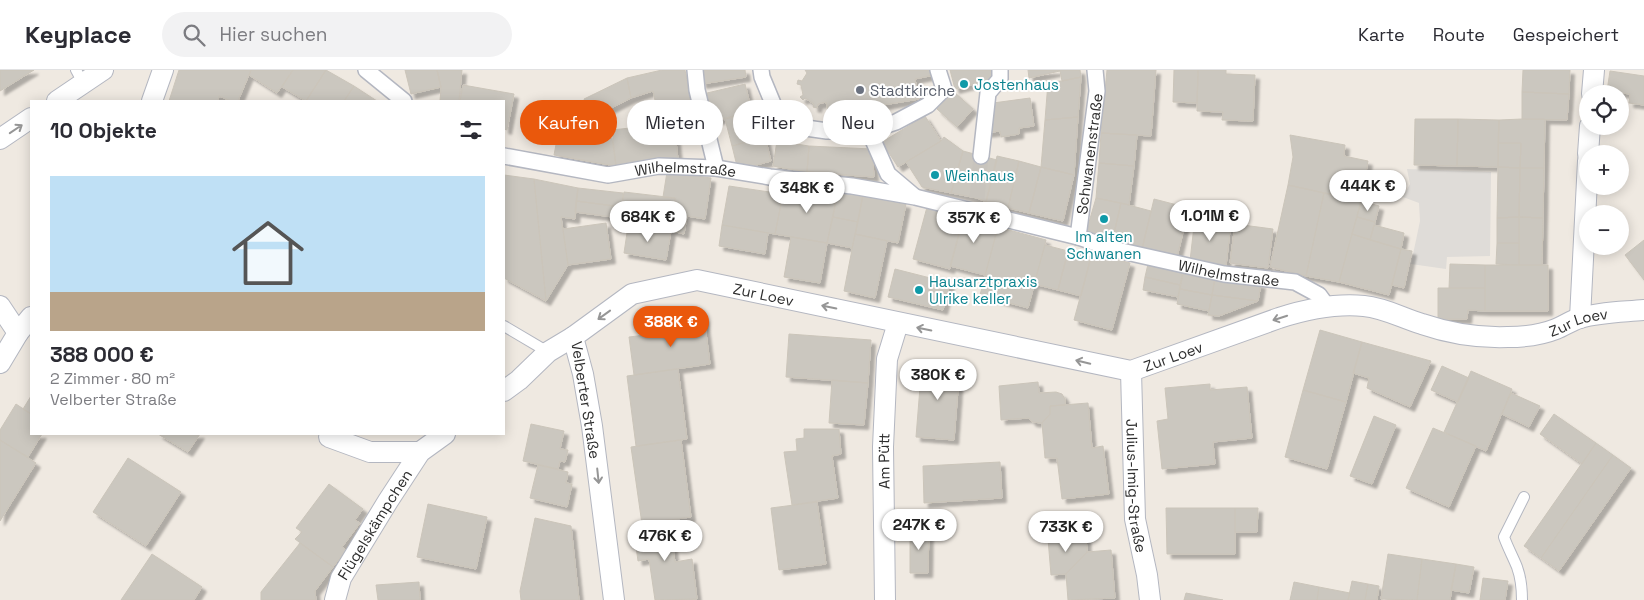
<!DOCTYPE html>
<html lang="de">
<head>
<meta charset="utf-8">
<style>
  :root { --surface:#fff; --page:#f2f2f3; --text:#2b2b33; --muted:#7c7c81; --line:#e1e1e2; --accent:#ea580c }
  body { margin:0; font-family:"Space Grotesk",sans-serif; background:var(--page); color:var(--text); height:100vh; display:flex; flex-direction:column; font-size:19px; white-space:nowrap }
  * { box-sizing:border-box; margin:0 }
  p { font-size:16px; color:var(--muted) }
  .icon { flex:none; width:28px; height:28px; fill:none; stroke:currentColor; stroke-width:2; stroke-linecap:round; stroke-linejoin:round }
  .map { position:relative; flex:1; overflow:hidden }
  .side { position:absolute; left:30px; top:30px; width:475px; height:335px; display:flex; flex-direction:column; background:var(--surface); border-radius:0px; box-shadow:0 2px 12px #0003 }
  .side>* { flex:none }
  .banner { position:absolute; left:520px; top:30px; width:475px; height:45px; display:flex; gap:10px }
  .controls { position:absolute; left:1579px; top:15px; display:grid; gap:10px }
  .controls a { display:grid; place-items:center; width:50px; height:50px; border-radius:50%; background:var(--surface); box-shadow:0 2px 12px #0003; font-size:25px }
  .price { position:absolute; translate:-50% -42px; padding:0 11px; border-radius:18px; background:#fff; color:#222; font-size:16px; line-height:32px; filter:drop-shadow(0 1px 2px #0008) }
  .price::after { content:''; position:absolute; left:50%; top:30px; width:15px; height:11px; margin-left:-8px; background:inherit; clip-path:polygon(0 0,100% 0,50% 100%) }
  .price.on { background:var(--accent); color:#fff }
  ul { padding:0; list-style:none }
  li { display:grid; align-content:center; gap:10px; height:265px; padding:0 20px }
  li+li { border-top:1px solid var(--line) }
  li span { display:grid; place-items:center; height:155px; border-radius:0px; color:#555 }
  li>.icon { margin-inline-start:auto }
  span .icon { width:90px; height:90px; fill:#fffc; stroke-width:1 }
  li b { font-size:21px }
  h2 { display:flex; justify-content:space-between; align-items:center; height:60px; padding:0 20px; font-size:21px }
  .chip { padding:0 18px; border-radius:22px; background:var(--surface); box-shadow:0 2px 12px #0003; font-size:18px; line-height:45px }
  .chip.on { background:var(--accent); color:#fff }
  header { display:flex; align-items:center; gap:30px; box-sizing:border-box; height:70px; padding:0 25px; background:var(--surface); border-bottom:1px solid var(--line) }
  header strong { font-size:24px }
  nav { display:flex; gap:28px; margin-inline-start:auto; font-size:18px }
  .search { width:350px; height:45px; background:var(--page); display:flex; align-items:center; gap:12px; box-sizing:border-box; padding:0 18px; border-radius:28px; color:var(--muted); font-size:19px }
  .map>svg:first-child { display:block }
  .plaza { fill:#dfdcd8 }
  .building { fill:#cbc7bf; stroke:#cbc5ba; filter:url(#shadow) }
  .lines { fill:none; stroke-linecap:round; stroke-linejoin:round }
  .pedestrian-tunnel { stroke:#c8c4bd; stroke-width:15; stroke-dasharray:15 8; stroke-linecap:butt }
  .service-casing { stroke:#b4b7c1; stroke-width:12 }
  .pedestrian-casing { stroke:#b4b7c1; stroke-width:18 }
  .minor-casing { stroke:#b4b7c1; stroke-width:22 }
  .service { stroke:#fff; stroke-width:10 }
  .pedestrian { stroke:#fff; stroke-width:15 }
  .minor { stroke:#fff; stroke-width:20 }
  .oneway { stroke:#969696 }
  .culture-dot { fill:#0f9aa8; stroke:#fff; stroke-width:2 }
  .worship-dot { fill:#6b7280; stroke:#fff; stroke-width:2 }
  .labels { text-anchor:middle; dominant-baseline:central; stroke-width:4; stroke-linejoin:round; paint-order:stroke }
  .culture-label { font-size:15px; fill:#0d838f; stroke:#fff; text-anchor:start }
  .worship-label { font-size:15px; fill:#5b616d; stroke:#fff; text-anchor:start }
  .street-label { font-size:15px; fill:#2e2e2e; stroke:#fff }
</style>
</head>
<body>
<header>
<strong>Keyplace</strong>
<div class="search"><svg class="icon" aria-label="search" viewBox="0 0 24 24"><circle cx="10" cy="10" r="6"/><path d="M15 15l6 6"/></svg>Hier suchen</div>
<nav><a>Karte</a><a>Route</a><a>Gespeichert</a></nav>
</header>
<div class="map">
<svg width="1644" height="530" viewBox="0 0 1644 530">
  <defs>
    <filter id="shadow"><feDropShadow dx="4.5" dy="4.5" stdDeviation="1" flood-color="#0004"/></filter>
  </defs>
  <rect width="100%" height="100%" fill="#efe9e1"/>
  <path class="plaza" d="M1407,99l84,3 -1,84 -43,1 -1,12 -35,-5 9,-43 -1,-18 -16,-6 7,-13z"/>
  <path class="building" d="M0,0h34l-34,21z
    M179,0h72l-13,31h-7l-12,-5 -1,5h-49z
    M251,0h42l-16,23 -28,-18z
    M293,0h33l-20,31 -24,-14z
    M326,0l28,16 -10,15h-38z
    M405,0h32l4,17 -30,7z
    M437,0h25l-3,31h-19l1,-14z
    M662,0h23l7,38 -34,6 -5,-23 -22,7 -4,-20z
    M700,0h45l1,7 -44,7z
    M805,0h128l1,5 -19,4 4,20 -71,12 1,2 -20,3 -3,-14 -8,2 -1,4 -4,-1 1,-3 -9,-6 -2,2 -3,-3 3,-2 -2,-10 -4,-1 1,-4 4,1 5,-8z
    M950,0h41l2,9 -38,10z
    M1028,0h52l1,7 -19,4 -2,-10 -31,7z
    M1107,0h49l-5,66 -50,-3z
    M1174,0h24l-1,33 -24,-1z
    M1198,0h28v4l29,1 -2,46 -31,-1 1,-8 -26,-1z
    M1523,0h47l-1,24 -47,-2z
    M1610,1l34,5v29l-15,-2 1,-9 -23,-3z
    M1081,7l-3,40 -33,3 3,-38 14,-1z
    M627,8l4,20 -39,20 -8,-19z
    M745,14l7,28 -39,9 -6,-28z
    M463,15l51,9 -7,36 -3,-1v-28h-44z
    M354,16l23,15h-33z
    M953,21l20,18 -16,18 -20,-18z
    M1522,22l47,2 -2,26 -45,-1z
    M1030,28l4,28 -15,2v6l-18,3 -1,-6 -15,2 8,-30z
    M758,41l7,26 -33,9 -7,-27z
    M925,46l16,25 -43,26 -16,-25z
    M1078,47l-4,58 -33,-8 4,-47z
    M1415,49h43l-1,47 -43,-1z
    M1458,49l41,1 -1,47 -41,-1z
    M1522,49h23l-1,49h-24l1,-25h-23l1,-23z
    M674,53l4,36 -62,7 -4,-36z
    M559,59l53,9 4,28 -62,-11z
    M1101,63l36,2 -3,31 -35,-3z
    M1290,65l55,10 -1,11 24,5 -7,40 -73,-16 5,-28z
    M765,67l6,24 -33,9 -6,-24z
    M944,67l19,14 -12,42 -29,-6 -16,-25 35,-21z
    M777,71l32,5 -2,26 -34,-6z
    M1498,73h23l-1,25 -22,-1z
    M809,76l63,3 2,28 -67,-5z
    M963,81l34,9 -11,42 -9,-4 -26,-5z
    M997,86l22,5 -11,47 -22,-6z
    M1019,91l22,6 -12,46 -21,-5z
    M1099,93l35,3 -5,39 -33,-7z
    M1041,97l33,8 -11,46 -34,-8z
    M1498,97l22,1 -1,49 -22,1z
    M1520,98h24l-1,50 -24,-1z
    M667,102l44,6 -6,41 -18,-3 -3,18 -13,-3 4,-33 -12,-1z
    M504,105l30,4 12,122 -42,-23z
    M534,109l44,9 -3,31 -14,-2 7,48 -22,36z
    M1288,115l36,8 -18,83 -36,-9z
    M729,116l54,8 -8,40 -53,-9z
    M791,117l47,3 -11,53 -52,-9 8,-40z
    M578,118l45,5 -1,14 -46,-6z
    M838,120l25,5 -5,27 -25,-5z
    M624,122l51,6 -4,33 -52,-6z
    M1324,123l37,8 -22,81 -33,-6z
    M863,125l43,9 -8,39 -43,-9z
    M1096,128l25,5 -9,39 -27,-6z
    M1154,129l35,9 -12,49 -35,-8z
    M576,131l46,6 -2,11 -45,-6z
    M1361,131l18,5 -4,16 -18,-5z
    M1121,133l30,8 -9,38 -30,-7z
    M927,137l37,9 -14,53 -37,-10z
    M964,144l35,9 -14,52 -35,-9z
    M833,147l25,5 -6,26 -25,-5z
    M1195,147l36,5 -5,44 -36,-5z
    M1357,147l18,5 -5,18 -18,-6z
    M1519,147l24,1 -1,47h-23z
    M1519,147v26h-22v-25z
    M606,153l5,36 -43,6 -5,-36z
    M1235,154l38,5 -5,39 -38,-5z
    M722,155l46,8 -3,21 -46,-8z
    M1374,155l30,8 -3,16 -31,-9z
    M628,156l43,5 -5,29 -42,-7z
    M998,157l48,13 -18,68 -48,-13z
    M855,164l32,7 -12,57 -31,-7z
    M1352,164l49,15 -12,46 -50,-13z
    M791,167l36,6 -7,40 -36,-6z
    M1644,170v40l-19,-25z
    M1497,173h22v22l-23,-1z
    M1045,175l23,6 -10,39 -24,-6z
    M1401,179l11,2 -8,37 -12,-3z
    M1068,181l23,6 -10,39 -23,-6z
    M1092,183l38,10 -18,67 -38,-10z
    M1148,194l35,6 -3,15 -35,-8z
    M1450,194l35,1v23h-36z
    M1485,195h63v46h-63z
    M895,199l55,14 -7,27 -55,-13z
    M1183,204l32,6 -3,15 -32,-6z
    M1215,206l46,8 -3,17 -46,-6z
    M1145,207l35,8 -2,12 -35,-7z
    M1438,218h47v23l-17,-1 -1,9h-29z
    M1180,219l32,6 -3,16 -32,-7z
    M1212,225l46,6 -39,15 -11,-1z
    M704,247l6,47 -76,11 -5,-38 41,-5 -1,-10z
    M1320,260l42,12 -16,60 -43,-12z
    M789,264l82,6 -3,43 -82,-6z
    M1362,272l69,19 -21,46 -43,-19 2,-10 -16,-5z
    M922,292l38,3 -6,75 -38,-3z
    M1442,296l27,12 -11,24 -27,-12z
    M678,299l9,70 -51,7 -9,-70z
    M1471,301l41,18 -26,62 -42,-19z
    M832,310l36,3 -4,42 -35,-2z
    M1038,312l1,11 17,-1 6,2 3,5v6l-15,1v8l-8,9 -10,-1 -3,-4 -28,2 -2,-34z
    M1210,314v6l37,-3 5,51 -39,4 2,22 -53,5 -5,-48 11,-2 -3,-31z
    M1303,320l43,12 -19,67 -42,-12z
    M1511,323l29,13 -11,21 -27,-13z
    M31,326v18l-8,-5z
    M1088,333l4,45 11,-2 6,48 -47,5 -5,-41h-12l-3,-35 8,-9v-8z
    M16,334l15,10v20h11l-14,23 -28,-17v-10z
    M1554,344l42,29 -14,21 -42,-30z
    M1374,346l22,9 -24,59 -22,-8z
    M531,354l33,7 -4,18 8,1 -3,12 -5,-1 -2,8 -35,-8z
    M1433,358l43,18 -27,61 -43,-19z
    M804,359h35l2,25 -9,2 6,42 -46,7 -8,-53 13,-1 -1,-12 8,-1z
    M158,364h42l-12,18z
    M0,370l36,23 -36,58z
    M681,370l10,77 -49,7 -11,-77z
    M1596,373l17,12 -72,103 -17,-12z
    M1613,385l18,13 -72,103 -18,-13z
    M128,388l53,34 -35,54 -53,-34z
    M1000,392l2,36 -78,5 -1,-37z
    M538,395l30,7 -2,11 6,1 -5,23 -37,-9z
    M329,414l34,25 -8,11 5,3 -18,24 4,3 -13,17 -38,-28 7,-7 -6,-4z
    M817,432l9,62 -47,6 -8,-62z
    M428,434l59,13 -11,52 -59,-12z
    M1166,438h69v46h-68z
    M1235,438h23l-1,24h-22z
    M535,448l36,8 8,74h-58l-1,-9z
    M669,450l6,42 17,-3 5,40 -42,1 -6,-41 -11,2 -5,-36z
    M910,459h19l-1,44h-18z
    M1086,465l1,17 -21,22 -15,1 -3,-36z
    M300,473l33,24 -18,24 1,9h-55v-8z
    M1111,480l4,48 -47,2 -2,-26 21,-22z
    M152,484l50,33 -8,13h-73z
    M1388,484l34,5 -5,41 -36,-1z
    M1422,489l34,5 -6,36h-33z
    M1456,494l18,3 -5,26 -18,-3z
    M1483,508l25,3 -3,19h-25z
    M1352,511l16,3 -3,16h-17z
    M419,512l1,18h-42l-2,-15z
    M1294,512l25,5 -2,13h-27z
    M1368,514l11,2 -2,14h-12z
    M1319,517l31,6 -2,7h-31z
    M1186,523l37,7h-39z"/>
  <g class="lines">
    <path class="pedestrian-tunnel" d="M977,128l4,-42"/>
    <defs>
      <path id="service" d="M76,0l7,13
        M504,256l44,26
        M1522,530c0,-11 -1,-22 -5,-33 -4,-10 -9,-19 -13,-30l20,-40"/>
      <g id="pedestrian">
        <path d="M366,0l38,31"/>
        <path d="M695,0l2,20 19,78"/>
        <path d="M761,0l1,7 17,41 20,9 28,4h42l27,-9 32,-17 16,-16 -6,-19"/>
        <path d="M869,61l19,43 26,22"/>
        <path id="s1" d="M504,86l104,19 51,-9 57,2 54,9 82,9 63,11 163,40 39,13 107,24 71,8 24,13 8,11"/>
        <path d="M981,86l7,-63 12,-14v-9"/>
        <path id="s2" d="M1078,167l19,-146 -2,-21"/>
      </g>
      <g id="minor">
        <path d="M1592,24l2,-24"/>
        <path d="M57,31l46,-31"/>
        <path d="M152,31l11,-31"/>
        <path d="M0,69l31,-21"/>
        <path d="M1588,84l2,-28"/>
        <path d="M0,236l18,27"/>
        <path d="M1580,248l8,-157"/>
        <path d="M0,293l18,-30 13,-16"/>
        <path id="s3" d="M1131,301l4,148 12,56 3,25"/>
        <path d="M504,321l15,-11 29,-28 25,-15"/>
        <path d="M329,367l41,15h50"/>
        <path id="s4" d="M335,530l6,-22 47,-77 32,-49 25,-18"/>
        <path id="s5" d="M614,530l-22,-174 -9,-52 -10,-37 59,-43 65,-14 434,91 148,-53c28,-9 56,-15 85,-12 21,2 38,12 58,18 26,9 58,14 86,13 16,0 33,-2 48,-8 8,-3 16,-9 24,-11 20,-6 43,-6 64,-8"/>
        <path id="s6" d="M885,530l-2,-153 4,-88 11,-36"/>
      </g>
    </defs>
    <use href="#service" class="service-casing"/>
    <use href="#pedestrian" class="pedestrian-casing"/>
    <use href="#minor" class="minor-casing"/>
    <use href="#service" class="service"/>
    <use href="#pedestrian" class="pedestrian"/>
    <use href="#minor" class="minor"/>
  </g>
  <defs><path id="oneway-shaft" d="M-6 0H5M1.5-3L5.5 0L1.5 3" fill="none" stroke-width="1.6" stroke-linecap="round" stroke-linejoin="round" transform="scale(1.25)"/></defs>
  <g class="oneway">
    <use href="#oneway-shaft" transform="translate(16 59) rotate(-34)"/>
    <use href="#oneway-shaft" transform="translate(829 237) rotate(-168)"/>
    <use href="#oneway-shaft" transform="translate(604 245) rotate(144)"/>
    <use href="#oneway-shaft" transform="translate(1280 248) rotate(162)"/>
    <use href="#oneway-shaft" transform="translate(924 259) rotate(-168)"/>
    <use href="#oneway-shaft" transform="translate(1083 292) rotate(-166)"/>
    <use href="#oneway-shaft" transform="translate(598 406) rotate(84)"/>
  </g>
  <g class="culture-dot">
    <circle cx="964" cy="14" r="5"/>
    <circle cx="935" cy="105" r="5"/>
    <circle cx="1104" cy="149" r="5"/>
    <circle cx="919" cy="220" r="5"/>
  </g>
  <circle class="worship-dot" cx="860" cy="20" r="5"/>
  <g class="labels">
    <g class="culture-label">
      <text x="974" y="14">Jostenhaus</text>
      <text x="945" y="105">Weinhaus</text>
      <text x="1104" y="166" text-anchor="middle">Im alten<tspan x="1104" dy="17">Schwanen</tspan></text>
      <text x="929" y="211">Hausarztpraxis<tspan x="929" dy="17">Ulrike keller</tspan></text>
    </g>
    <g class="worship-label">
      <text x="870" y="20">Stadtkirche</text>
    </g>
    <g class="street-label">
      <text stroke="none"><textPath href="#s2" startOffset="84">Schwanenstraße</textPath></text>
      <text stroke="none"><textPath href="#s1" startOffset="184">Wilhelmstraße</textPath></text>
      <text stroke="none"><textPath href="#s1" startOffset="739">Wilhelmstraße</textPath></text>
      <text stroke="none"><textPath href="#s5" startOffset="474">Zur Loev</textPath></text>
      <text stroke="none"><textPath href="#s5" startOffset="1314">Zur Loev</textPath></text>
      <text stroke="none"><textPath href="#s5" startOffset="894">Zur Loev</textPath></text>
      <text transform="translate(586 330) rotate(81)">Velberter Straße</text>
      <text stroke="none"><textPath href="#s6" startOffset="139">Am Pütt</textPath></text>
      <text stroke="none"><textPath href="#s3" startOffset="115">Julius-Imig-Straße</textPath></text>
      <text stroke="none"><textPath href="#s4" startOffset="86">Flügelskämpchen</textPath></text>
    </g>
  </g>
</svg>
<div class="controls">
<a><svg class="icon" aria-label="locate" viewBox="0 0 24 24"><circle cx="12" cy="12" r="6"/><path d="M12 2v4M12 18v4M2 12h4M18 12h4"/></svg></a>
<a>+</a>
<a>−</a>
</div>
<b class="price" style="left:1368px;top:142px">444K €</b>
<b class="price" style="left:807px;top:144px">348K €</b>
<b class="price" style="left:1210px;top:172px">1.01M €</b>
<b class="price" style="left:648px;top:173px">684K €</b>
<b class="price" style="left:974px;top:174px">357K €</b>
<b class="price on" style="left:671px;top:278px">388K €</b>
<b class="price" style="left:938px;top:331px">380K €</b>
<b class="price" style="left:919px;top:481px">247K €</b>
<b class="price" style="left:1066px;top:483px">733K €</b>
<b class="price" style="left:665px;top:492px">476K €</b>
<div class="banner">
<a class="chip on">Kaufen</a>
<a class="chip">Mieten</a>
<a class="chip">Filter</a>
<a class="chip">Neu</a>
</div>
<section class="side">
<h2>10 Objekte<svg class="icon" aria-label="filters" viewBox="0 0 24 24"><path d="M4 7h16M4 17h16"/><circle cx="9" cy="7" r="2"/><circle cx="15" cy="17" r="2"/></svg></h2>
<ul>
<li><span style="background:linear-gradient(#bfe0f5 75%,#b9a48a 0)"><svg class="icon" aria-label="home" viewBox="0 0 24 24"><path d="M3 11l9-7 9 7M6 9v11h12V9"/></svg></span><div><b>388 000 €</b><p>2 Zimmer · 80 m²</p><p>Velberter Straße</p></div></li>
</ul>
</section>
</div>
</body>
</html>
